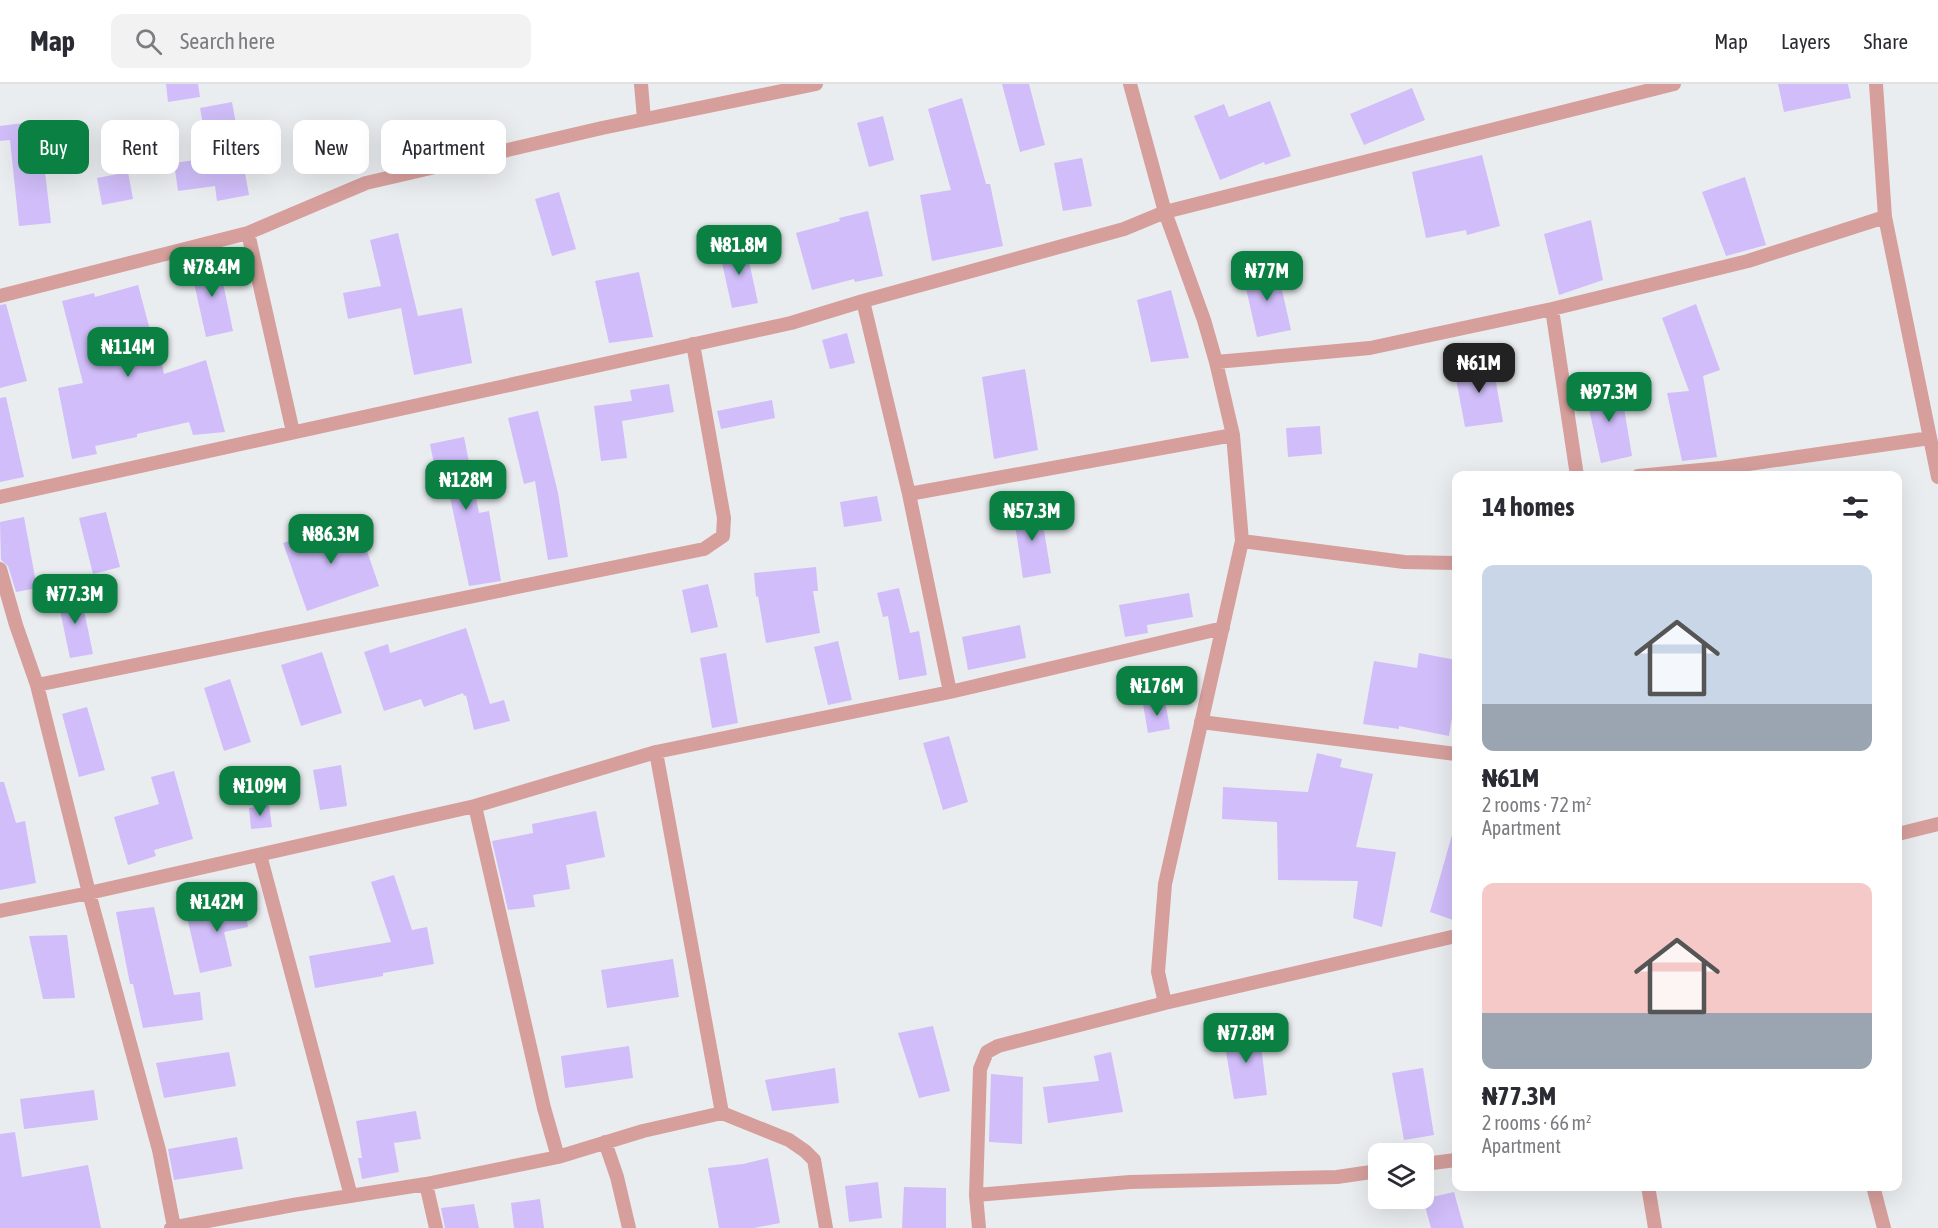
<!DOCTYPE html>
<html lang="en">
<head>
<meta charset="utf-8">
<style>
  :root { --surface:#fff; --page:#f2f2f3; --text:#2b2b33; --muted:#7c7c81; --line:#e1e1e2; --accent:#0b8043 }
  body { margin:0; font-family:"Asap Condensed",sans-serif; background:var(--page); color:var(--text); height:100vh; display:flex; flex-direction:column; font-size:22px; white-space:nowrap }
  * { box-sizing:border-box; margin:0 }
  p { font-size:20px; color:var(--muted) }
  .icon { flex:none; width:33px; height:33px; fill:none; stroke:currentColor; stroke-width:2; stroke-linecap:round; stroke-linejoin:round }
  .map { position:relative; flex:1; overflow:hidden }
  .sheet { position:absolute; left:1452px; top:387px; width:450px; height:720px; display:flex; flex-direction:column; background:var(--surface); border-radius:12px; box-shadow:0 6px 24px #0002 }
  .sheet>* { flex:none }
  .guide { position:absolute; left:18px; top:36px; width:570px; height:54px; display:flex; gap:12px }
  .buttons { position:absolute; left:1368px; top:1059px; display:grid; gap:12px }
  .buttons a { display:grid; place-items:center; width:66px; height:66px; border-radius:12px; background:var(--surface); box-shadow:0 6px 24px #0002; font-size:30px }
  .price { position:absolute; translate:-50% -51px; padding:0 14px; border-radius:12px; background:var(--accent); color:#fff; font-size:20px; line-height:39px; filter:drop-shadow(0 2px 3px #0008) }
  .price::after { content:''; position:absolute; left:50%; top:36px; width:18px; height:14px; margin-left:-9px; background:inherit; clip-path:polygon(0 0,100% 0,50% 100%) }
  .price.selected { background:#222; color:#fff }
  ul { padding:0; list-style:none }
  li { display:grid; align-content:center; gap:12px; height:318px; padding:0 30px }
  li span { display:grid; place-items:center; height:186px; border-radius:12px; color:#555 }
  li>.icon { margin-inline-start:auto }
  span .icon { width:108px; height:108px; fill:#fffc; stroke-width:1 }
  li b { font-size:26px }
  h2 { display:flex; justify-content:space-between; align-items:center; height:72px; padding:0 30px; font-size:26px }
  .pill { padding:0 21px; border-radius:12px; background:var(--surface); box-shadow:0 6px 24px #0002; font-size:21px; line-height:54px }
  .pill.selected { background:var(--accent); color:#fff }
  header { display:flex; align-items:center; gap:36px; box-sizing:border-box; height:84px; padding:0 30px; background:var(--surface); border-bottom:2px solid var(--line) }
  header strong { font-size:28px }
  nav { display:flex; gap:33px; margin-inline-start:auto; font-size:21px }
  .search { width:420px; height:54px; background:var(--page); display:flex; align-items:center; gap:15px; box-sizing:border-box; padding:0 21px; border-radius:12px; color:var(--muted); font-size:22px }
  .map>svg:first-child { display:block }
  .building { fill:#d0bdf9 }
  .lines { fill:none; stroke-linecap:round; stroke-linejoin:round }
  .minor { stroke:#d69f9c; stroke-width:14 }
</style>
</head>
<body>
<header>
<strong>Map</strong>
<div class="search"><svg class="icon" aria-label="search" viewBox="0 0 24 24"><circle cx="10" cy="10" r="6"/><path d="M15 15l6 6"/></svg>Search here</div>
<nav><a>Map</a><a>Layers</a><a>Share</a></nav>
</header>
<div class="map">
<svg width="1938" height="1144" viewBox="0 0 1938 1144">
  <rect width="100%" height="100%" fill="#eaedf0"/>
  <path class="building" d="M166,0h32l2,13 -32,5z
    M1002,0h27l16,61 -25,7z
    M1778,0h70l3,14 -67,14z
    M1412,4l13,32 -61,25 -14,-31z
    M962,14l24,86h4l13,62 -71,15 -12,-66 31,-5 -23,-81z
    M1270,17l21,55 -26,9 -1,-3 -44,18 -26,-64 30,-12 5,13z
    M232,18l17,93 -32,6 -2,-15 -37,5 -4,-28 35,-5 -9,-50z
    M883,32l11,44 -25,7 -12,-44z
    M39,37l12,102 -32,3 -9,-86 -10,1v-15z
    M1482,71l18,71 -33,9 -1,-5 -40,8 -14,-66z
    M1082,74l10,48 -29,5 -9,-48z
    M128,88l5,27 -31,6 -5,-27z
    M1745,93l21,68 -40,11 -24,-64z
    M559,108l17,57 -24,7 -17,-57z
    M868,127l15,65 -28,6 -1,-3 -42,11 -16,-57 44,-12 -1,-3z
    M1591,136l12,60 -44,15 -15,-61z
    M398,149l20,83 44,-8 10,55 -58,12 -13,-67 -53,11 -5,-26 38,-7 -11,-46z
    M745,159l13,60 -26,5 -13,-59z
    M218,175l15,72 -27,6 -16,-72z
    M1277,184l14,62 -34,7 -14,-62z
    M639,188l14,65 -44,6 -14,-62z
    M138,201l21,79h3l2,10 42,-14 19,72 -32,3 -4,-13 -52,12v3l-42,9 2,8 -25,5 -14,-71 25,-5 -21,-82 32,-8 1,4z
    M1171,206l18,68 -38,4 -14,-62z
    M6,220l21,77 -27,7v-83z
    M1696,220l24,66 -17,6 14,81 -35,4 -15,-68 22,-2 -27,-73z
    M847,249l8,30 -25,6 -8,-29z
    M1492,276l11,62 -38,5 -11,-59z
    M1025,285l13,81 -44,9 -12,-82z
    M669,300l5,28 -52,9 5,37 -26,3 -7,-55 38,-5 -2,-11z
    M1620,300l12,72 -31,7 -16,-72z
    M6,313l18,80 -24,5v-84z
    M772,316l3,18 -54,11 -4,-18z
    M538,327l20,82 10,64 -20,3 -13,-79 -11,3 -16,-66z
    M1320,342l2,28 -34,3 -2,-29z
    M464,353l15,76 10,-2 12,70 -32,5 -19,-89 -9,2 -11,-55z
    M877,412l5,25 -38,6 -4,-25z
    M1040,422l11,67 -28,5 -10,-67z
    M106,428l14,55 -27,7 -14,-56z
    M24,433l13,71 -21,4 -8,-26 -7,-6 -1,-38z
    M356,435l23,67 -72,25 -24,-68z
    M816,483l2,24h-5l7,42 -54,10 -8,-47 -2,1 -2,-24z
    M708,500l10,43 -27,6 -9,-43z
    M899,504l11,45 9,-2 8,44 -28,5 -11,-64 -5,1 -6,-24z
    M80,507l13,63 -23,4 -13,-62z
    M1189,509l4,24 -46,8 1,8 -23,4 -6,-32z
    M1020,541l6,33 -58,12 -6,-33z
    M466,544l24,76 14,-4 6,21 -36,9 -8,-35 -2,1 -1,-3 -39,14 -3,-8 -37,12 -20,-59 24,-8 2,9z
    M838,557l14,59 -24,5 -14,-58z
    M322,568l20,61 -41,13 -20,-61z
    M726,569l12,70 -26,5 -12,-70z
    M1419,569l37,7v33l-7,43 -50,-10v3l-36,-5 11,-63 43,7z
    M230,595l21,63 -27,9 -20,-63z
    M1165,616l5,29 -22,4 -5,-29z
    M87,623l18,63 -26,7 -17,-63z
    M949,652l19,66 -25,8 -20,-67z
    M1317,669l25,6 -2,8 33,7 -17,73 40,5 -14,75 -29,-9 5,-37 -80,-1 -1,-58 -55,-3 1,-32 85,5z
    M341,681l6,41 -27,4 -7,-40z
    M174,687l19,68 -39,11 2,6 -28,9 -14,-48 45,-13 -8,-27z
    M0,698h4l12,41 9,-2 11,62 -36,7z
    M269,721l3,22 -21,2 -2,-21z
    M596,727l9,46 -39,8 4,24 -37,6 2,12 -27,3 -16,-69 41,-8 -1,-9z
    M1452,751l4,1v85l-26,-9z
    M394,791l18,55 15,-3 7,37 -51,9v3l-68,12 -6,-32 82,-14 -20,-60z
    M241,806l7,37 -24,5 8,34 -32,7 -13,-56 42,-9 -3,-15z
    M154,823l20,88 26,-3 3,28 -60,8 -10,-44h-3l-14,-72z
    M67,851l8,63 -32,1 -14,-63z
    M673,875l6,38 -72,11 -6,-38z
    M933,942l17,65 -31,7 -21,-65z
    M1259,945l8,66 -33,4 -11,-65z
    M629,962l4,32 -68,10 -4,-32z
    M229,968l7,34 -72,12 -8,-35z
    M1111,968l12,60 -75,11 -5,-36 56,-6 -5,-25z
    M835,984l4,35 -67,8 -7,-31z
    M1423,984l11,67 -30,5 -12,-67z
    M991,990l32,3 -1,67 -33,-2z
    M94,1006l4,30 -74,9 -4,-30z
    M416,1027l5,28 -27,4 5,29 -37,7 -4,-21h4l-6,-37z
    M15,1048l7,45 66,-12 13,63h-101v-94z
    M237,1053l6,32 -69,11 -6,-31z
    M768,1074l12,65 -26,5h-35l-11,-60 35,-4z
    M878,1098l4,36 -33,4 -4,-36z
    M904,1103l42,1v40h-44z
    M1454,1108l10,36h-33l-8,-29z
    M540,1115l4,29h-30l-3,-25z
    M474,1120l5,24h-34l-4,-20z"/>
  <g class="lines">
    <path class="minor" d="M641,0l3,35
      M1130,0l35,128 39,108 12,42 17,73 9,106 -77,343 -7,88 7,31
      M1876,0l9,133 53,260
      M248,149l45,199
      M0,212l248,-63 118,-50 236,-55 214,-44
      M863,217l46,193 41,198
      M1552,225l25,167
      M1216,278l154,-14 182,-39 196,-48 137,-44
      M1638,392l83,-8 209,-30
      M909,410l324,-59
      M0,413l791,-174 72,-22 261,-72 41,-17 509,-128
      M1242,457l162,21 52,1
      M0,485l16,56 21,60 52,208 70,257 15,77
      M37,601l667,-136 19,-13 1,-18 -31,-174
      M1201,638l255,32
      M656,668l66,361
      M475,722l69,302 14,49
      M1898,750l40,-10
      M260,771l91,341
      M0,827l89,-18 386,-87 181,-54 294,-60 273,-64
      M605,1058l12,35 12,51
      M1424,1080l32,-4
      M426,1100l10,44
      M1648,1102l7,42
      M1873,1102l11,42
      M976,1111l154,-13 207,-5 41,-6
      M171,1144l122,-23 133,-21 132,-27 85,-26 79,-18 67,27 16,11 9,9 12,68
      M979,1144l-3,-33 4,-126 7,-17 11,-6 167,-43 291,-67"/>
  </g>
</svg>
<div class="buttons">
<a><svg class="icon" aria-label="layers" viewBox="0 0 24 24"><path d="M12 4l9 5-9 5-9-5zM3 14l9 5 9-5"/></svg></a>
</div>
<b class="price" style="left:739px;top:192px">₦81.8M</b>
<b class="price" style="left:212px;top:214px">₦78.4M</b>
<b class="price" style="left:1267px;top:218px">₦77M</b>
<b class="price" style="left:128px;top:294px">₦114M</b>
<b class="price selected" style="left:1479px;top:310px">₦61M</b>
<b class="price" style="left:1609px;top:339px">₦97.3M</b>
<b class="price" style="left:466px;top:427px">₦128M</b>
<b class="price" style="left:1032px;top:458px">₦57.3M</b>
<b class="price" style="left:331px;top:481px">₦86.3M</b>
<b class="price" style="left:75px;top:541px">₦77.3M</b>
<b class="price" style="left:1157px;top:633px">₦176M</b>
<b class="price" style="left:260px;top:733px">₦109M</b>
<b class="price" style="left:217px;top:849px">₦142M</b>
<b class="price" style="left:1246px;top:980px">₦77.8M</b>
<div class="guide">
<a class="pill selected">Buy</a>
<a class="pill">Rent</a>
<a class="pill">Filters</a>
<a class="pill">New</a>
<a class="pill">Apartment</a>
</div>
<section class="sheet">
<h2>14 homes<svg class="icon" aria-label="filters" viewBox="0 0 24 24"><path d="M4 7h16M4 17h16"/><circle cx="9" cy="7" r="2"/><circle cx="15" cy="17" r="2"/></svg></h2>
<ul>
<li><span style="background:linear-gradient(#c9d6e8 75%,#9aa5b1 0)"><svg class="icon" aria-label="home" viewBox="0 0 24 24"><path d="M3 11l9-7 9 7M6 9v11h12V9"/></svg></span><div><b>₦61M</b><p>2 rooms · 72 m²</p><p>Apartment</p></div></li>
<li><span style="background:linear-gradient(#f6c9c9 70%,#9aa5b1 0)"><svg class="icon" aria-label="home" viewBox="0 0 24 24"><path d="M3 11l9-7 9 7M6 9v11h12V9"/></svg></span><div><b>₦77.3M</b><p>2 rooms · 66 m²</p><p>Apartment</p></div></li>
</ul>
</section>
</div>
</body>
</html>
